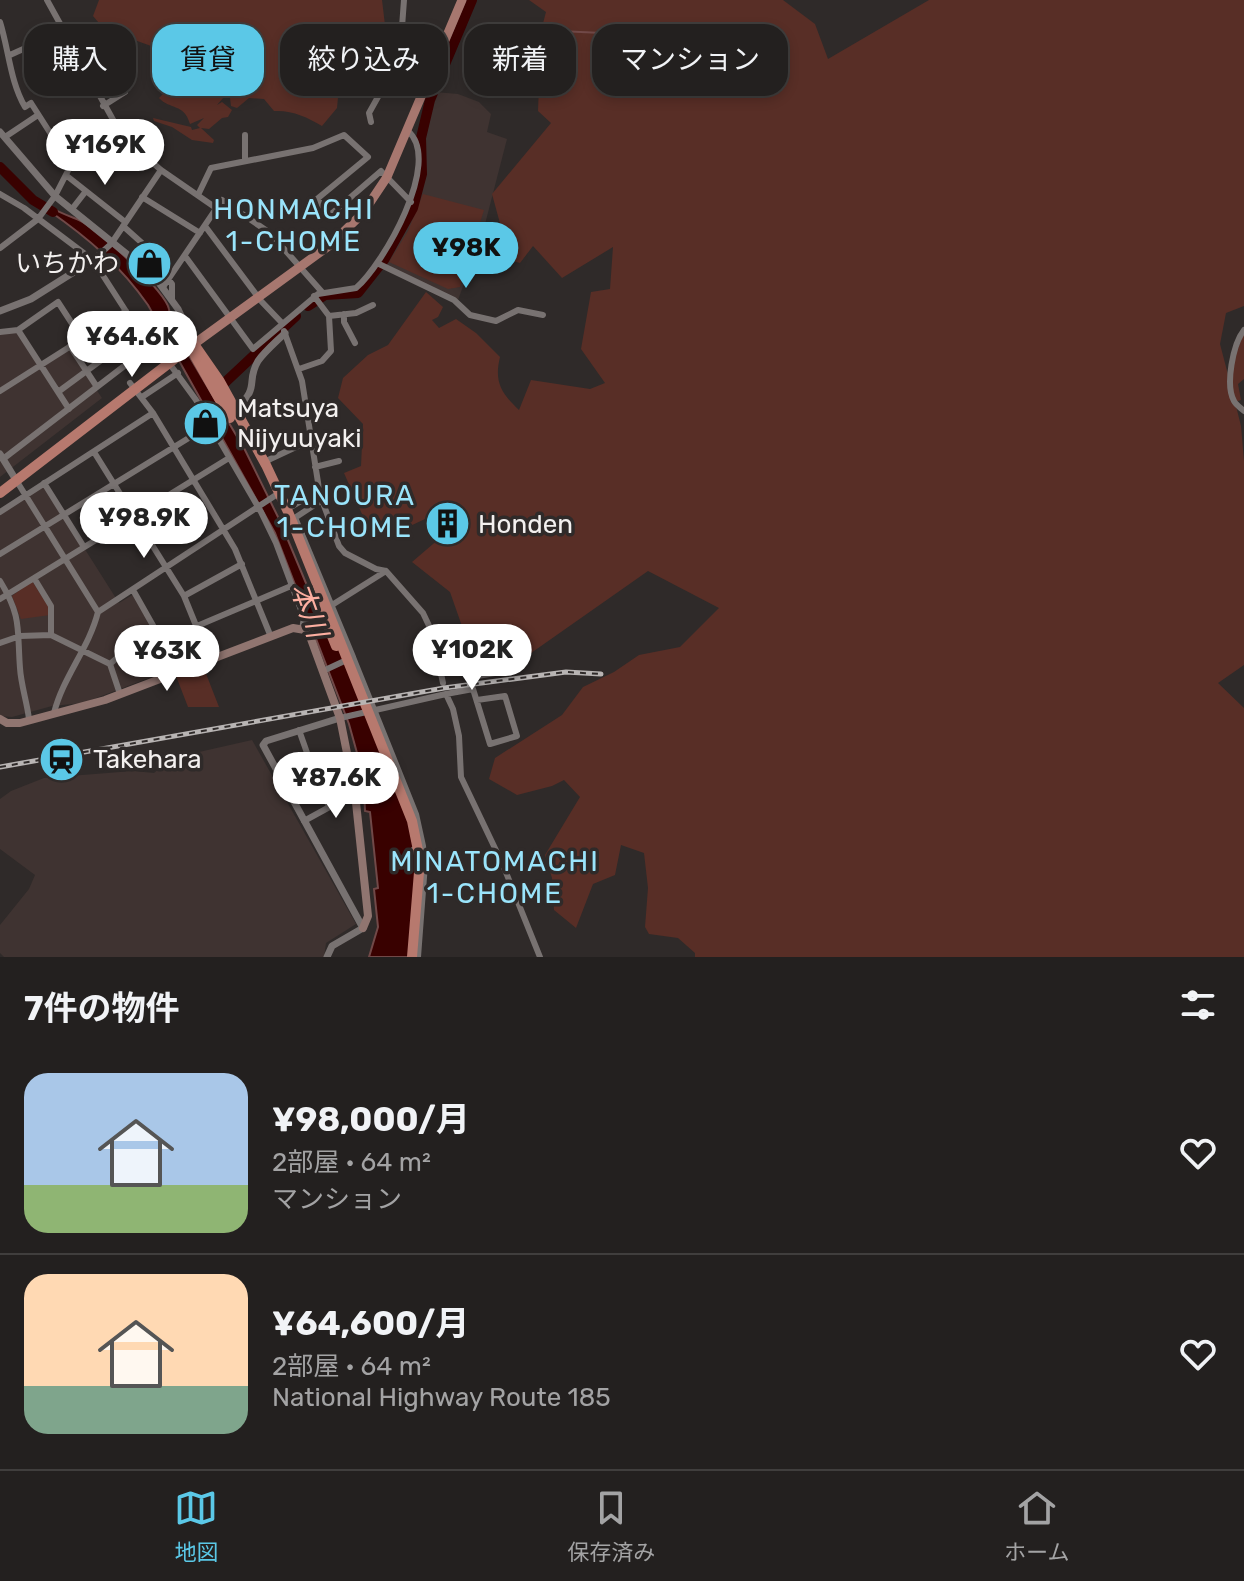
<!DOCTYPE html>
<html lang="ja">
<head>
<meta charset="utf-8">
<style>
  :root { --surface:#23201f; --page:#2f2d2c; --text:#f1f3f6; --muted:#a3a3a4; --line:#403e3d; --accent:#5bc8e7 }
  body { margin:0; font-family:Rubik,"Noto Sans JP",sans-serif; background:var(--page); color:var(--text); height:100vh; display:flex; flex-direction:column; font-size:30px; white-space:nowrap }
  * { box-sizing:border-box; margin:0 }
  p { font-size:26px; color:var(--muted) }
  .icon { flex:none; width:44px; height:44px; fill:none; stroke:currentColor; stroke-width:2; stroke-linecap:round; stroke-linejoin:round }
  .map { position:relative; height:957px; overflow:hidden }
  .drawer { display:flex; flex-direction:column; background:var(--surface); flex:1 }
  .drawer>* { flex:none }
  .banner { position:absolute; left:24px; top:24px; width:800px; height:72px; display:flex; gap:16px }
  .price { position:absolute; translate:-50% -68px; padding:0 18px; border-radius:28px; background:#fff; color:#222; font-size:26px; line-height:52px; filter:drop-shadow(0 2px 4px #0008) }
  .price::after { content:''; position:absolute; left:50%; top:48px; width:24px; height:18px; margin-left:-12px; background:inherit; clip-path:polygon(0 0,100% 0,50% 100%) }
  .price.active { background:var(--accent); color:#111 }
  ul { padding:0; list-style:none }
  li { display:flex; align-items:center; gap:24px; height:200px; padding:0 24px }
  li+li { border-top:2px solid var(--line) }
  li span { display:grid; place-items:center; flex:none; width:224px; height:160px; border-radius:24px; color:#555 }
  li>.icon { margin-inline-start:auto }
  span .icon { width:96px; height:96px; fill:#fffc; stroke-width:1 }
  li b { font-size:34px }
  h2 { display:flex; justify-content:space-between; align-items:center; height:96px; padding:0 24px; font-size:34px }
  .pill { padding:0 28px; border-radius:24px; background:var(--surface); box-shadow:0 4px 12px #0003,0 0 0 2px var(--line); font-size:28px; line-height:72px }
  .pill.active { background:var(--accent); color:#111 }
  .dock { display:flex; justify-content:space-around; align-items:center; height:112px; border-top:2px solid var(--line); background:var(--surface); font-size:22px; color:var(--muted) }
  .dock a { display:grid; justify-items:center; gap:4px }
  .dock .active { color:var(--accent) }
  .map>svg:first-child { display:block }
  .built { fill:#3f3331 }
  .green { fill:#582e26 }
  .water { fill:#390100; stroke:#714948; stroke-width:2 }
  .lines { fill:none; stroke-linecap:round; stroke-linejoin:round }
  .stream { stroke:#714948; stroke-width:2 }
  .river { stroke:#390100; stroke-width:10 }
  .pedestrian { stroke:#787271; stroke-width:4 }
  .minor { stroke:#787271; stroke-width:6 }
  .tertiary { stroke:#787271; stroke-width:7 }
  .secondary { stroke:#907570; stroke-width:8 }
  .primary { stroke:#a7776f; stroke-width:9 }
  .trunk { stroke:#b7796e; stroke-width:10 }
  .rail-casing { stroke:#b8b4b3; stroke-width:5 }
  .rail { stroke:#2f2a29; stroke-width:2; stroke-dasharray:6; stroke-linecap:butt }
  .labels { text-anchor:middle; dominant-baseline:central; stroke-width:7; stroke-linejoin:round; paint-order:stroke }
  .poi-label { font-size:26px; fill:#f3f0ef; stroke:#2f2a29; text-anchor:start }
  .neighbourhood-label { font-size:28px; letter-spacing:2px; fill:#9ae4fb; stroke:#2f2a29 }
  .water-label { font-size:28px; font-style:italic; fill:#fdafa1; stroke:#2f2a29 }
</style>
</head>
<body>
<div class="map">
<svg width="1244" height="957" viewBox="0 0 1244 957">
  <rect width="100%" height="100%" fill="#2f2a29"/>
  <path class="built" d="M435,92l23,2 21,8 12,12 -4,18 20,7 -24,93 -25,68 -74,-36 23,-38 11,-24 6,-30v-37z
    M16,330l24,38 29,-19 33,49 -102,79v-144z
    M43,483l76,120 15,-9 20,34 16,42 -87,33 -31,3 -40,11 -12,-1v-202z
    M252,740l104,184 -30,19 -2,14h-320l-4,-4v-28l29,-36 6,-14 -35,-26v-50l11,-8 33,-13 89,-7 21,2 13,-11 32,-10z"/>
  <path class="green" d="M99,0h283l3,25 -11,14 9,27 -23,20 -21,1 -2,21 -15,18c-15,-9 -30,-16 -48,-15l-10,-12 -15,-1 -12,10 -6,-2 -1,-8 -6,-1 -7,8 5,-3 10,8 -4,7 -6,1 -13,11 -8,-1 13,12 -1,3 -21,-3 -20,-13 -18,-6 -1,-3 38,9 1,3 8,-2 -3,-3 7,-7 -14,6c-6,-21 -20,-14 -31,-26l22,-22 -5,-21 -72,-26 -11,-13z
    M529,0h254l32,24 13,35 101,-59h315v306l-18,7 -6,31 11,42 3,-28 10,-25v46l-6,5 3,16 -6,2 6,24 3,35v204l-26,18 26,25v249h-549v-4l-17,-15 -29,-4 -4,-7 3,-39 -4,-35 -23,-8 -6,30 -22,9 -17,44 -22,-18 -2,-32 -7,-23 35,-58 -16,-17 -12,6 -35,9 -28,-16 6,-21 67,-43 21,-28 31,-15 25,-17 41,-8 39,-39 -71,-37 -134,94 -44,-16 -20,-57 -38,-30 42,-36 -9,-12 -20,5 -36,17 -24,-15 -21,-48 17,-7 2,-42 -25,-26 5,-20 25,-23 20,-10 38,-53 17,15 -5,10 -6,3 7,8 17,-9 20,14 24,24c-6,25 1,36 19,53l12,-30 59,9 15,-6 -24,-34 10,-57 19,-3 3,-42 -51,31 -29,-32 -13,17 -10,-3 -18,-66 59,-71 -13,-12 1,-26 -29,-44 1,-7 12,-7 18,4 5,-19z
    M423,194l61,16 -24,77 -12,2 -59,-27 19,-31z
    M32,581l16,25 2,9 -29,4 -9,-23z
    M203,666l16,41h-31l-12,-31z"/>
  <path class="water" d="M50,207c10,6 19,9 29,13 18,8 86,71 90,89 1,4 0,8 0,13l76,128 35,71 43,103 13,-5 55,140 -16,8 2,4 17,-7 26,70 -5,123h-46l9,-30 -4,-38 4,-1 -8,-76 -5,-1 -1,-24 5,-3 -3,-8 2,-2 -2,-4 -4,1 -13,-47 -74,-191 -127,-228c-28,-40 -60,-67 -100,-95z"/>
  <g class="lines">
    <path class="stream" d="M516,29l108,5 44,16"/>
    <path class="river" d="M0,167l33,33 20,12
      M308,306l17,-11 33,-2 26,-33 29,-52 9,-34 -1,-36 9,-38 42,-100
      M217,390l79,-74"/>
    <path class="pedestrian" d="M305,623l16,-7"/>
    <path class="minor" d="M47,0l75,136 39,34 55,38
      M404,0l-2,27 10,13 12,36 6,2
      M0,22c9,29 10,59 25,85l6,-4 23,36 22,16 -21,41 -17,23 -38,29
      M10,55l53,-24
      M103,106l22,-14
      M371,122l-2,-9 24,-43 12,-38
      M5,137l33,-22
      M245,161v-26
      M67,176l57,45
      M0,194l24,14 69,52 56,87 15,12
      M198,195l13,-27 102,-20 31,-13 24,22 -51,42 13,16 51,-44 30,31
      M142,197l58,36
      M72,209l14,-18
      M123,226l19,17 30,41v15
      M205,226l56,75 21,22
      M185,256l68,93 65,-55 38,-6c27,-23 87,-127 52,-157
      M93,260l18,-16 50,-74
      M377,263l77,37 16,15 26,6 22,-11 25,5
      M163,287l59,-87 48,33 52,59
      M314,296l15,20 27,-3 17,-8
      M344,314v8l11,21
      M18,330l51,79
      M1244,330c-11,14 -19,55 -10,71 2,4 7,7 10,10
      M284,331l18,50 18,114 19,51 6,7 31,16 10,2 37,42 9,19 11,51
      M0,332l18,-2 40,-28 24,37
      M70,346l27,41
      M169,363l27,37 65,112 15,31 28,75 -2,11
      M299,369l23,-8 9,-10 -2,-35
      M130,383l23,30 82,136 36,88
      M0,391l126,-80
      M58,392l80,-59
      M142,397l36,-24
      M287,415l20,-6
      M311,443l24,-6 12,-6
      M94,452l90,144 26,64
      M3,459l146,-112
      M264,462l47,-22
      M315,467l24,-6
      M16,480l82,132
      M44,483l40,64
      M291,507l12,-7
      M0,512l153,-99
      M296,520l57,137
      M287,523l35,-23
      M0,554l231,-142
      M34,578l17,28v29
      M0,581c22,36 17,48 20,87 1,17 7,34 9,51
      M133,590l22,39 18,45
      M184,596l58,-32
      M0,599l229,-141
      M332,605l54,-34
      M197,626l94,-40
      M0,643l20,-7 31,-1 59,29 30,-26 15,-9
      M110,664l10,30
      M323,671l30,-14 63,157 7,32 -9,3
      M439,671l24,2 9,4 34,-6
      M446,694l27,-5 17,55 27,-8 -12,-40 -28,4
      M54,713c9,-36 35,-65 44,-101l181,-119
      M340,718l106,-24 7,15 6,27 2,41 42,88 37,92
      M299,730l20,57 10,19
      M312,765l36,-7
      M304,821l51,-28
      M418,957l7,-93 -2,-18"/>
    <path class="tertiary" d="M0,132l55,64 99,80 24,33 16,35
      M0,311l31,-12 62,-39
      M234,411c28,-25 11,-28 24,-50 7,-10 18,-19 27,-28
      M0,454l16,26
      M327,957l5,-11 31,-18 -100,-183 3,-4 74,-23"/>
    <path class="secondary" d="M0,719l7,4h13l85,-23 188,-72 12,2 6,9 29,79 15,75 13,123 -5,12"/>
    <path class="primary" d="M194,344l136,-99 33,-32 24,-36 75,-177"/>
    <path class="trunk" d="M194,344l25,36 47,85 23,49 123,307 8,39 -8,97
      M194,344l1,12 35,62
      M0,493l194,-149
      M321,609l15,37"/>
    <defs>
      <path id="rail" d="M0,767l444,-79 122,-16 35,2"/>
    </defs>
    <use href="#rail" class="rail-casing"/>
    <use href="#rail" class="rail"/>
  </g>
  <defs>
    <symbol id="shop-disc" viewBox="-11 -11 22 22"><circle r="9.5" fill="#5bc8e7" stroke="#2f2a29"/><path d="M-5-2.5h2.3a2.7 3.5 0 0 1 5.4 0H5L5.5 6h-11ZM-1.5-2.5h3a1.5 2.3 0 0 0-3 0Z" fill="#111"/></symbol>
    <symbol id="building-disc" viewBox="-11 -11 22 22"><circle r="9.5" fill="#5bc8e7" stroke="#2f2a29"/><path d="M-4-6H4V6H1V3H-1V6H-4ZM-2.5-4.3h1.7v1.8h-1.7ZM.8-4.3h1.7v1.8H.8ZM-2.5-1h1.7V.8h-1.7ZM.8-1h1.7V.8H.8Z" fill="#111"/></symbol>
    <symbol id="station-disc" viewBox="-11 -11 22 22"><circle r="9.5" fill="#5bc8e7" stroke="#2f2a29"/><path d="M-3-6H3Q5-6 5-4V2Q5 4 3 4L4.5 6H3L1.5 4h-3L-3 6H-4.5L-3 4Q-5 4-5 2V-4Q-5-6-3-6ZM-3.5-4v3h7v-3ZM-3.5 1v1.5H-2V1ZM2 1v1.5H3.5V1Z" fill="#111"/></symbol>
  </defs>
  <g fill-rule="evenodd">
    <use href="#shop-disc" x="124" y="238" width="51" height="51"/>
    <use href="#shop-disc" x="180" y="398" width="51" height="51"/>
    <use href="#building-disc" x="422" y="498" width="51" height="51"/>
    <use href="#station-disc" x="36" y="734" width="51" height="51"/>
  </g>
  <g class="labels">
    <g class="poi-label">
      <text x="119" y="263" text-anchor="end">いちかわ</text>
      <text x="237" y="408">Matsuya<tspan x="237" dy="30">Nijyuuyaki</tspan></text>
      <text x="478" y="524">Honden</text>
      <text x="93" y="759">Takehara</text>
    </g>
    <g class="neighbourhood-label">
      <text x="294" y="209">HONMACHI<tspan x="294" dy="32">1-CHOME</tspan></text>
      <text x="345" y="495">TANOURA<tspan x="345" dy="32">1-CHOME</tspan></text>
      <text x="495" y="861">MINATOMACHI<tspan x="495" dy="32">1-CHOME</tspan></text>
    </g>
    <g class="water-label">
      <text transform="translate(309 610) rotate(70)">本川</text>
    </g>
  </g>
</svg>
<b class="price" style="left:105px;top:187px">¥169K</b>
<b class="price active" style="left:466px;top:290px">¥98K</b>
<b class="price" style="left:132px;top:379px">¥64.6K</b>
<b class="price" style="left:144px;top:560px">¥98.9K</b>
<b class="price" style="left:472px;top:692px">¥102K</b>
<b class="price" style="left:167px;top:693px">¥63K</b>
<b class="price" style="left:336px;top:820px">¥87.6K</b>
<div class="banner">
<a class="pill">購入</a>
<a class="pill active">賃貸</a>
<a class="pill">絞り込み</a>
<a class="pill">新着</a>
<a class="pill">マンション</a>
</div>
</div>
<section class="drawer">
<h2>7件の物件<svg class="icon" aria-label="filters" viewBox="0 0 24 24"><path d="M4 7h16M4 17h16"/><circle cx="9" cy="7" r="2"/><circle cx="15" cy="17" r="2"/></svg></h2>
<ul>
<li><span style="background:linear-gradient(#a9c7e8 70%,#8fb573 0)"><svg class="icon" aria-label="home" viewBox="0 0 24 24"><path d="M3 11l9-7 9 7M6 9v11h12V9"/></svg></span><div><b>¥98,000/月</b><p>2部屋 · 64 m²</p><p>マンション</p></div><svg class="icon" aria-label="heart" viewBox="0 0 24 24"><path d="M12 20l-8-8c-3-5 5-10 8-4 3-6 11-1 8 4z"/></svg></li>
<li><span style="background:linear-gradient(#ffd9b3 70%,#7fa58c 0)"><svg class="icon" aria-label="home" viewBox="0 0 24 24"><path d="M3 11l9-7 9 7M6 9v11h12V9"/></svg></span><div><b>¥64,600/月</b><p>2部屋 · 64 m²</p><p>National Highway Route 185</p></div><svg class="icon" aria-label="heart" viewBox="0 0 24 24"><path d="M12 20l-8-8c-3-5 5-10 8-4 3-6 11-1 8 4z"/></svg></li>
</ul>
</section>
<nav class="dock">
<a class="active"><svg class="icon" aria-label="map" viewBox="0 0 24 24"><path d="M3 6l6-2 6 2 6-2v14l-6 2-6-2-6 2zM9 4v14M15 6v14"/></svg>地図</a>
<a><svg class="icon" aria-label="saved" viewBox="0 0 24 24"><path d="M7 4h10v16l-5-4-5 4z"/></svg>保存済み</a>
<a><svg class="icon" aria-label="home" viewBox="0 0 24 24"><path d="M3 11l9-7 9 7M6 9v11h12V9"/></svg>ホーム</a>
</nav>
</body>
</html>
